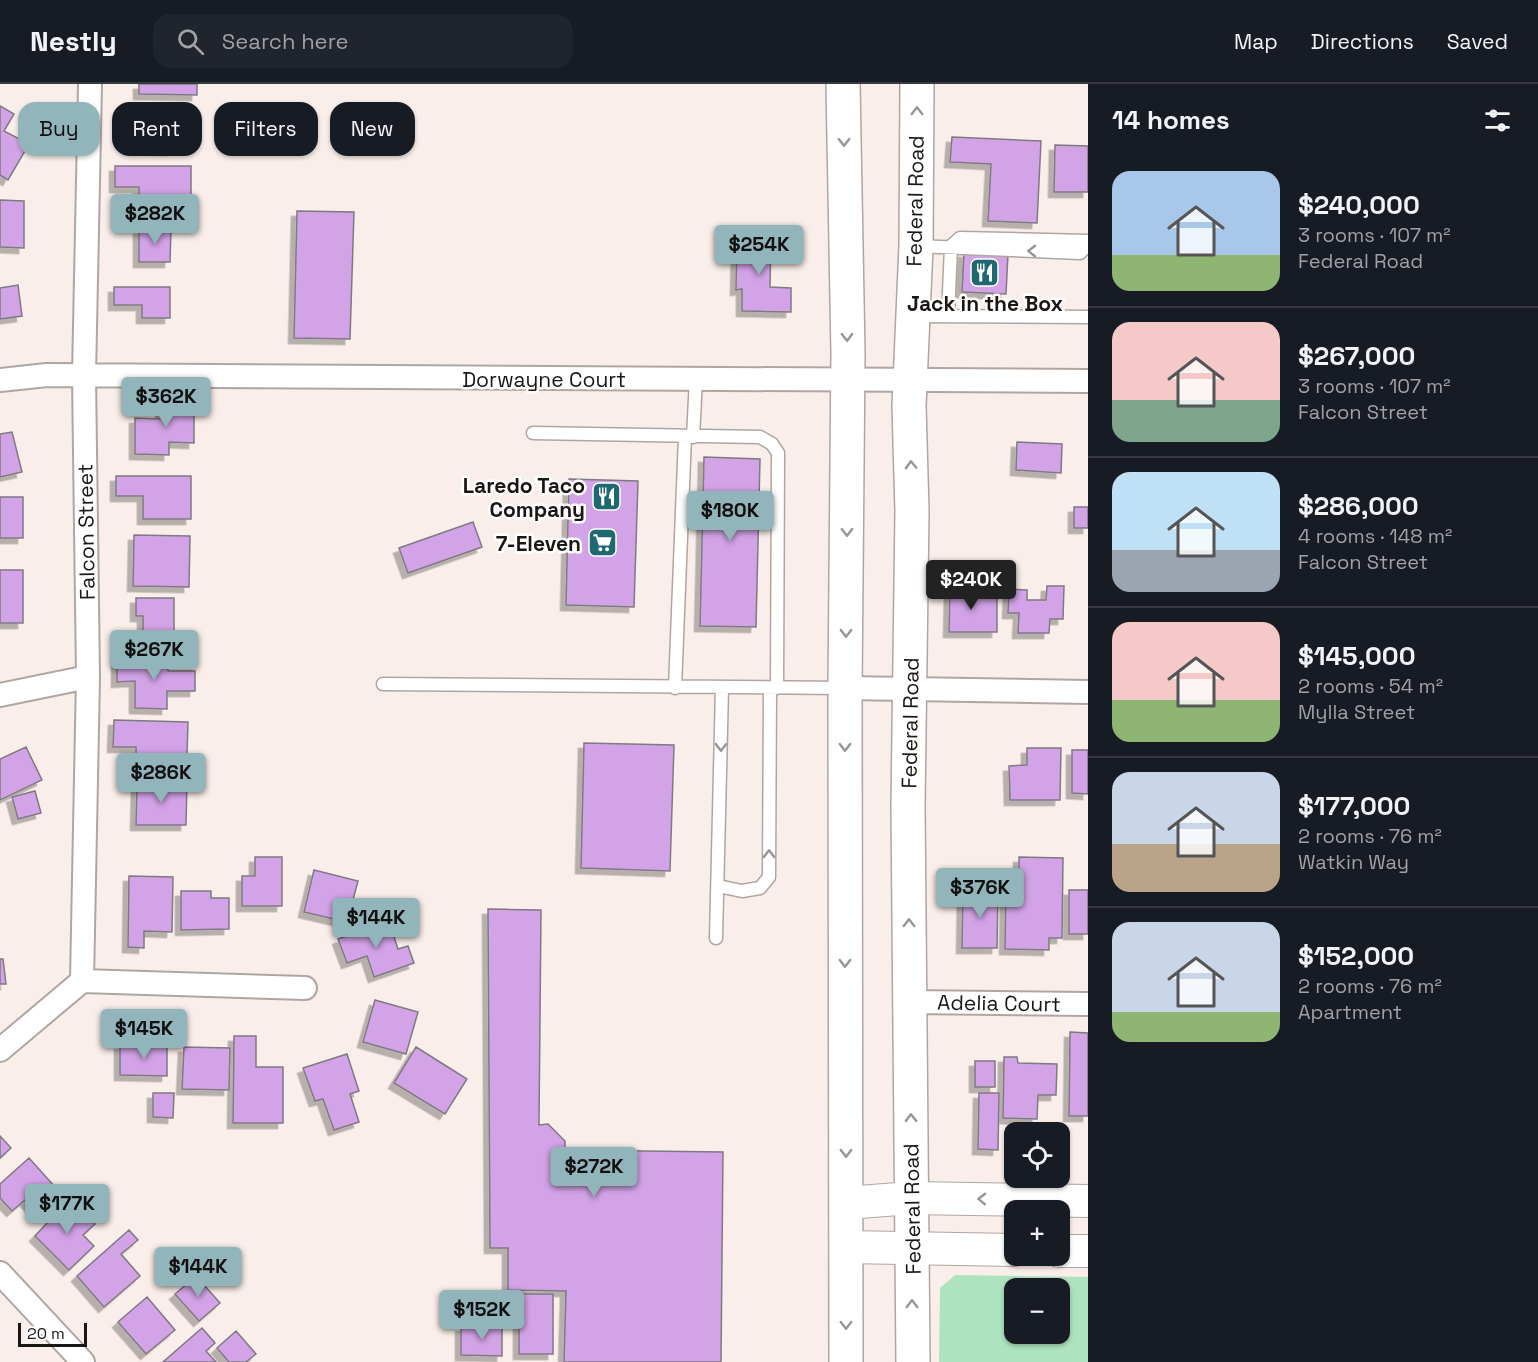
<!DOCTYPE html>
<html lang="en">
<head>
<meta charset="utf-8">
<style>
  :root { --surface:#171b24; --page:#20242c; --text:#f1f3f6; --muted:#9ea1a6; --line:#363941; --accent:#92b4bb }
  body { margin:0; font-family:"Space Grotesk",sans-serif; background:var(--page); color:var(--text); height:100vh; display:flex; flex-direction:column; font-size:22px; white-space:nowrap }
  * { box-sizing:border-box; margin:0 }
  p { font-size:20px; color:var(--muted) }
  .icon { flex:none; width:33px; height:33px; fill:none; stroke:currentColor; stroke-width:2; stroke-linecap:round; stroke-linejoin:round }
  .map { position:relative; flex:1; overflow:hidden }
  .side { display:flex; flex-direction:column; background:var(--surface); width:450px }
  .side>* { flex:none }
  .hud { position:absolute; left:18px; top:18px; width:570px; height:54px; display:flex; gap:12px }
  .fabs { position:absolute; left:1004px; top:1038px; display:grid; gap:12px }
  .fabs a { display:grid; place-items:center; width:66px; height:66px; border-radius:12px; background:var(--surface); box-shadow:0 2px 4px #0004; font-size:30px }
  .scale { position:absolute; left:18px; bottom:15px; width:69px; box-sizing:border-box; padding-left:6px; border:3px solid #1a1614; border-top:0; font-size:16px; line-height:21px; white-space:nowrap; color:#1a1614; -webkit-text-stroke:4px #fff; paint-order:stroke }
  .price { position:absolute; translate:-50% -51px; padding:0 14px; border-radius:6px; background:var(--accent); color:#111; font-size:20px; line-height:39px; filter:drop-shadow(0 2px 3px #0008) }
  .price::after { content:''; position:absolute; left:50%; top:36px; width:18px; height:14px; margin-left:-9px; background:inherit; clip-path:polygon(0 0,100% 0,50% 100%) }
  .price.current { background:#222; color:#fff }
  ul { padding:0; list-style:none }
  li { display:flex; align-items:center; gap:18px; height:150px; padding:0 24px }
  li+li { border-top:2px solid var(--line) }
  li span { display:grid; place-items:center; flex:none; width:168px; height:120px; border-radius:18px; color:#555 }
  li>.icon { margin-inline-start:auto }
  span .icon { width:72px; height:72px; fill:#fffc; stroke-width:1 }
  li b { font-size:26px }
  h2 { display:flex; justify-content:space-between; align-items:center; height:72px; padding:0 24px; font-size:26px }
  .chip { padding:0 21px; border-radius:18px; background:var(--surface); box-shadow:0 2px 4px #0004; font-size:21px; line-height:54px }
  .chip.current { background:var(--accent); color:#111 }
  header { display:flex; align-items:center; gap:36px; box-sizing:border-box; height:84px; padding:0 30px; background:var(--surface); border-bottom:2px solid var(--line) }
  header strong { font-size:28px }
  nav { display:flex; gap:33px; margin-inline-start:auto; font-size:21px }
  .search { width:420px; height:54px; background:var(--page); display:flex; align-items:center; gap:15px; box-sizing:border-box; padding:0 21px; border-radius:18px; color:var(--muted); font-size:22px }
  main { display:flex; flex:1; min-height:0 }
  .map>svg:first-child { display:block }
  .green { fill:#ade3be; fill-rule:evenodd }
  .building { fill:#d3a3e7; stroke:#7f7a82; stroke-width:1.5; filter:url(#shadow) }
  .lines { fill:none; stroke-linecap:round; stroke-linejoin:round }
  .lane-casing { stroke:#b0a6a1; stroke-width:15 }
  .street-casing { stroke:#b0a6a1; stroke-width:26 }
  .secondary-casing { stroke:#b0a6a1; stroke-width:34 }
  .primary-casing { stroke:#b0a6a1; stroke-width:36 }
  .lane { stroke:#fff; stroke-width:12 }
  .street { stroke:#fff; stroke-width:22 }
  .secondary { stroke:#fff; stroke-width:32 }
  .primary { stroke:#fff; stroke-width:33 }
  .oneway { stroke:#989695 }
  .labels { text-anchor:middle; dominant-baseline:central; stroke-width:5; stroke-linejoin:round; paint-order:stroke }
  .street-label { font-size:21px; fill:#1a1614; stroke:#fff }
  .poi-label { font-size:21px; font-weight:bold; fill:#1a1614; stroke:#fff; text-anchor:end }
</style>
</head>
<body>
<header>
<strong>Nestly</strong>
<div class="search"><svg class="icon" aria-label="search" viewBox="0 0 24 24"><circle cx="10" cy="10" r="6"/><path d="M15 15l6 6"/></svg>Search here</div>
<nav><a>Map</a><a>Directions</a><a>Saved</a></nav>
</header>
<main>
<div class="map">
<svg width="1088" height="1278" viewBox="0 0 1088 1278">
  <defs>
    <filter id="shadow"><feDropShadow dx="-5.5" dy="5.5" stdDeviation="0" flood-color="#0004"/></filter>
  </defs>
  <rect width="100%" height="100%" fill="#f9eee9"/>
  <path class="green" d="M955,1191l133,2v85h-149l1,-74zM1014,1204h45v46h-45z"/>
  <path class="building" d="M139,0h58v11l-58,-1z
    M0,22l14,8 -10,17 25,13 -21,36 -8,-5z
    M140,23h33l-1,43 -33,-1z
    M952,53l89,4 -4,82 -49,-2 3,-57 -41,-2z
    M1055,61l33,1v46h-34z
    M115,82h76v50l-52,1v-30h-24z
    M0,116l24,1v47l-24,-1z
    M297,127l57,1 -4,127 -56,-1z
    M139,145h32l-1,33h-31z
    M737,150h34l-1,53 21,1v24l-49,-1v-22l-6,1z
    M964,168l44,2 -2,40 -44,-2z
    M18,201l4,31 -22,3v-31z
    M114,203h56v31h-28v-13h-28z
    M161,316h33v43l-25,-1v13l-34,-1v-36l26,1z
    M12,348l10,40 -22,5v-43z
    M1017,358l45,2 -1,29 -45,-3z
    M704,373l56,2 -4,168 -56,-1z
    M116,392h75v43h-48v-23h-27z
    M569,395l69,2 -4,126 -68,-2z
    M0,413h23v41h-23z
    M1074,423h14v21h-14z
    M473,438l9,25 -74,26 -9,-25z
    M134,451l56,1 -1,51 -56,-1z
    M0,486h23v53h-23z
    M950,500h22v12l25,1v35h-48z
    M1047,502h17l-1,33h-13l-1,14h-31l1,-20h-11l1,-24 18,1v10h19z
    M136,514h38v43h-31v-25h-7z
    M117,574l51,1v12h27v20h-28v18l-32,-1v-27l-18,1z
    M114,636l74,2 -1,33 -17,-1 -1,14h-33v-21h-23z
    M584,659l90,2 -4,126 -89,-3z
    M26,663l16,33 -42,20v-41z
    M1027,664h34l-1,52h-50l-1,-34 18,-1z
    M1072,666h16v44l-16,-1z
    M137,698l50,1 -1,42h-50z
    M35,707l6,22 -23,6 -6,-22z
    M255,773h27v49h-40v-30h13z
    M1019,773l44,1 -1,80h-13v12l-44,-1 1,-70 13,1z
    M314,786l44,11 -11,41 -43,-10z
    M129,792l44,1 -1,55 -28,-1v17l-16,-1z
    M963,805l35,1 -1,58h-35z
    M1069,806h19v44h-19z
    M181,807h30v7h18v31l-48,1z
    M488,825l53,1 -2,215 9,-1 17,17v9l158,2 -2,210h-157l2,-71 -58,-1v-42h-18z
    M389,838l9,27 10,-3 6,17 -40,14 -7,-21 -20,7 -9,-24z
    M0,875h3l3,25h-6z
    M375,916l43,12 -12,42 -43,-12z
    M1070,948l18,1v83h-19z
    M234,952h22v31h27v56h-50z
    M120,960h47v32l-47,-1z
    M184,963l46,1 -1,42 -47,-1z
    M416,963l51,32 -22,35 -51,-31z
    M347,970l12,37 -9,3 9,28 -25,8 -11,-31 -8,2 -12,-33z
    M1004,973h13l1,6 39,1 -1,31h-18l-1,24 -34,-1z
    M975,977h20v26h-20z
    M153,1009h21l-1,25 -20,-1z
    M979,1009h20l-1,57 -20,-1z
    M0,1052l11,12 -11,10z
    M29,1074l26,29 -23,20 -7,-7 -13,11 -12,-13v-14z
    M70,1115l25,25 -12,11 11,11 -25,24 -34,-34z
    M129,1146l9,10 -17,14 19,22 -36,31 -27,-31z
    M196,1192l24,27 -21,18 -24,-27z
    M519,1210h34v60h-34z
    M147,1213l28,33 -29,24 -28,-32z
    M461,1242h41v30l-41,-1z
    M202,1244l13,15 -9,8 10,11h-53z
    M236,1247l20,23 -10,8h-17l-12,-14z"/>
  <g class="lines">
    <defs>
      <path id="lane" d="M916,162l164,7 8,-8
        M913,232l175,1
        M948,232l3,-70 9,-8 128,3
        M533,349l227,4 12,7 6,9 -1,235
        M693,353l3,-58
        M383,600l461,4
        M675,604l10,-252
        M718,802l24,5 18,-3 9,-11 1,-188
        M716,854l6,-250"/>
      <path id="street" d="M0,296l47,-5 1041,6
        M845,604l243,4
        M0,611l88,-18
        M82,897l6,-304 -4,-301 6,-292
        M910,918l178,2
        M0,966l82,-69 223,7
        M0,1189l83,89"/>
      <path id="secondary" d="M846,1119l65,-5 177,3
        M846,1163l168,3
        M1059,1167h29"/>
      <path id="primary" d="M843,0l5,269 -3,335 1,674
        M913,1278l-5,-556 4,-295 -3,-105 7,-160 1,-162"/>
    </defs>
    <use href="#lane" class="lane-casing"/>
    <use href="#street" class="street-casing"/>
    <use href="#secondary" class="secondary-casing"/>
    <use href="#primary" class="primary-casing"/>
    <use href="#lane" class="lane"/>
    <use href="#street" class="street"/>
    <use href="#secondary" class="secondary"/>
    <use href="#primary" class="primary"/>
  </g>
  <defs><path id="oneway-chevron" d="M-2-3.5L2.5 0L-2 3.5" fill="none" stroke-width="1.6" stroke-linecap="round" stroke-linejoin="round" transform="scale(1.5)"/></defs>
  <g class="oneway">
    <use href="#oneway-chevron" transform="translate(917 27) rotate(-90)"/>
    <use href="#oneway-chevron" transform="translate(844 58) rotate(89)"/>
    <use href="#oneway-chevron" transform="translate(1032 167) rotate(-179)"/>
    <use href="#oneway-chevron" transform="translate(847 253) rotate(89)"/>
    <use href="#oneway-chevron" transform="translate(911 381) rotate(-92)"/>
    <use href="#oneway-chevron" transform="translate(847 448) rotate(90)"/>
    <use href="#oneway-chevron" transform="translate(846 549) rotate(91)"/>
    <use href="#oneway-chevron" transform="translate(721 663) rotate(91)"/>
    <use href="#oneway-chevron" transform="translate(845 663) rotate(90)"/>
    <use href="#oneway-chevron" transform="translate(769 770) rotate(-90)"/>
    <use href="#oneway-chevron" transform="translate(909 839) rotate(-90)"/>
    <use href="#oneway-chevron" transform="translate(845 879) rotate(90)"/>
    <use href="#oneway-chevron" transform="translate(911 1034) rotate(-91)"/>
    <use href="#oneway-chevron" transform="translate(846 1069) rotate(90)"/>
    <use href="#oneway-chevron" transform="translate(982 1115) rotate(-179)"/>
    <use href="#oneway-chevron" transform="translate(912 1220) rotate(-90)"/>
    <use href="#oneway-chevron" transform="translate(846 1241) rotate(90)"/>
  </g>
  <defs>
    <symbol id="restaurant-square" viewBox="-11 -11 22 22"><rect x="-9" y="-9" width="18" height="18" rx="4" fill="#1e6872" stroke="#fff"/><path d="M-5-6h1v4h1v-4h1v4h1v-4h1v5L-1.5 .5V6h-2V.5L-5-1ZM5-6V6H3V1.5H1.5Q1.5-4 5-6Z" fill="#fff"/></symbol>
    <symbol id="supermarket-square" viewBox="-11 -11 22 22"><rect x="-9" y="-9" width="18" height="18" rx="4" fill="#1e6872" stroke="#fff"/><path d="M-6-5.5h2.5l.6 2H6L4.5 2H-2.5L-4.4-4H-6ZM-1.5 3.2a1.3 1.3 0 1 0 .1 0ZM3 3.2a1.3 1.3 0 1 0 .1 0Z" fill="#fff"/></symbol>
  </defs>
  <g fill-rule="evenodd">
    <use href="#restaurant-square" x="968" y="172" width="33" height="33"/>
    <use href="#restaurant-square" x="590" y="396" width="33" height="33"/>
    <use href="#supermarket-square" x="586" y="442" width="33" height="33"/>
  </g>
  <g class="labels">
    <g class="street-label">
      <text transform="translate(915 117) rotate(-89)">Federal Road</text>
      <text x="544" y="295">Dorwayne Court</text>
      <text transform="translate(86 448) rotate(-91)">Falcon Street</text>
      <text transform="translate(910 639) rotate(-89)">Federal Road</text>
      <text transform="translate(999 919) rotate(1)">Adelia Court</text>
      <text transform="translate(912 1125) rotate(-91)">Federal Road</text>
    </g>
    <g class="poi-label">
      <text x="985" y="219" text-anchor="middle">Jack in the Box</text>
      <text x="585" y="401">Laredo Taco<tspan x="585" dy="24">Company</tspan></text>
      <text x="581" y="459">7-Eleven</text>
    </g>
  </g>
</svg>
<div class="fabs">
<a><svg class="icon" aria-label="locate" viewBox="0 0 24 24"><circle cx="12" cy="12" r="6"/><path d="M12 2v4M12 18v4M2 12h4M18 12h4"/></svg></a>
<a>+</a>
<a>−</a>
</div>
<div class="scale">20 m</div>
<b class="price" style="left:155px;top:161px">$282K</b>
<b class="price" style="left:759px;top:192px">$254K</b>
<b class="price" style="left:166px;top:344px">$362K</b>
<b class="price" style="left:730px;top:458px">$180K</b>
<b class="price current" style="left:971px;top:527px">$240K</b>
<b class="price" style="left:154px;top:597px">$267K</b>
<b class="price" style="left:161px;top:720px">$286K</b>
<b class="price" style="left:980px;top:835px">$376K</b>
<b class="price" style="left:376px;top:865px">$144K</b>
<b class="price" style="left:144px;top:976px">$145K</b>
<b class="price" style="left:594px;top:1114px">$272K</b>
<b class="price" style="left:67px;top:1151px">$177K</b>
<b class="price" style="left:198px;top:1214px">$144K</b>
<b class="price" style="left:482px;top:1257px">$152K</b>
<div class="hud">
<a class="chip current">Buy</a>
<a class="chip">Rent</a>
<a class="chip">Filters</a>
<a class="chip">New</a>
</div>
</div>
<section class="side">
<h2>14 homes<svg class="icon" aria-label="filters" viewBox="0 0 24 24"><path d="M4 7h16M4 17h16"/><circle cx="9" cy="7" r="2"/><circle cx="15" cy="17" r="2"/></svg></h2>
<ul>
<li><span style="background:linear-gradient(#a9c7e8 70%,#8fb573 0)"><svg class="icon" aria-label="home" viewBox="0 0 24 24"><path d="M3 11l9-7 9 7M6 9v11h12V9"/></svg></span><div><b>$240,000</b><p>3 rooms · 107 m²</p><p>Federal Road</p></div></li>
<li><span style="background:linear-gradient(#f6c9c9 65%,#7fa58c 0)"><svg class="icon" aria-label="home" viewBox="0 0 24 24"><path d="M3 11l9-7 9 7M6 9v11h12V9"/></svg></span><div><b>$267,000</b><p>3 rooms · 107 m²</p><p>Falcon Street</p></div></li>
<li><span style="background:linear-gradient(#bfe0f5 65%,#9aa5b1 0)"><svg class="icon" aria-label="home" viewBox="0 0 24 24"><path d="M3 11l9-7 9 7M6 9v11h12V9"/></svg></span><div><b>$286,000</b><p>4 rooms · 148 m²</p><p>Falcon Street</p></div></li>
<li><span style="background:linear-gradient(#f6c9c9 65%,#8fb573 0)"><svg class="icon" aria-label="home" viewBox="0 0 24 24"><path d="M3 11l9-7 9 7M6 9v11h12V9"/></svg></span><div><b>$145,000</b><p>2 rooms · 54 m²</p><p>Mylla Street</p></div></li>
<li><span style="background:linear-gradient(#c9d6e8 60%,#b9a48a 0)"><svg class="icon" aria-label="home" viewBox="0 0 24 24"><path d="M3 11l9-7 9 7M6 9v11h12V9"/></svg></span><div><b>$177,000</b><p>2 rooms · 76 m²</p><p>Watkin Way</p></div></li>
<li><span style="background:linear-gradient(#c9d6e8 75%,#8fb573 0)"><svg class="icon" aria-label="home" viewBox="0 0 24 24"><path d="M3 11l9-7 9 7M6 9v11h12V9"/></svg></span><div><b>$152,000</b><p>2 rooms · 76 m²</p><p>Apartment</p></div></li>
</ul>
</section>
</main>
</body>
</html>
